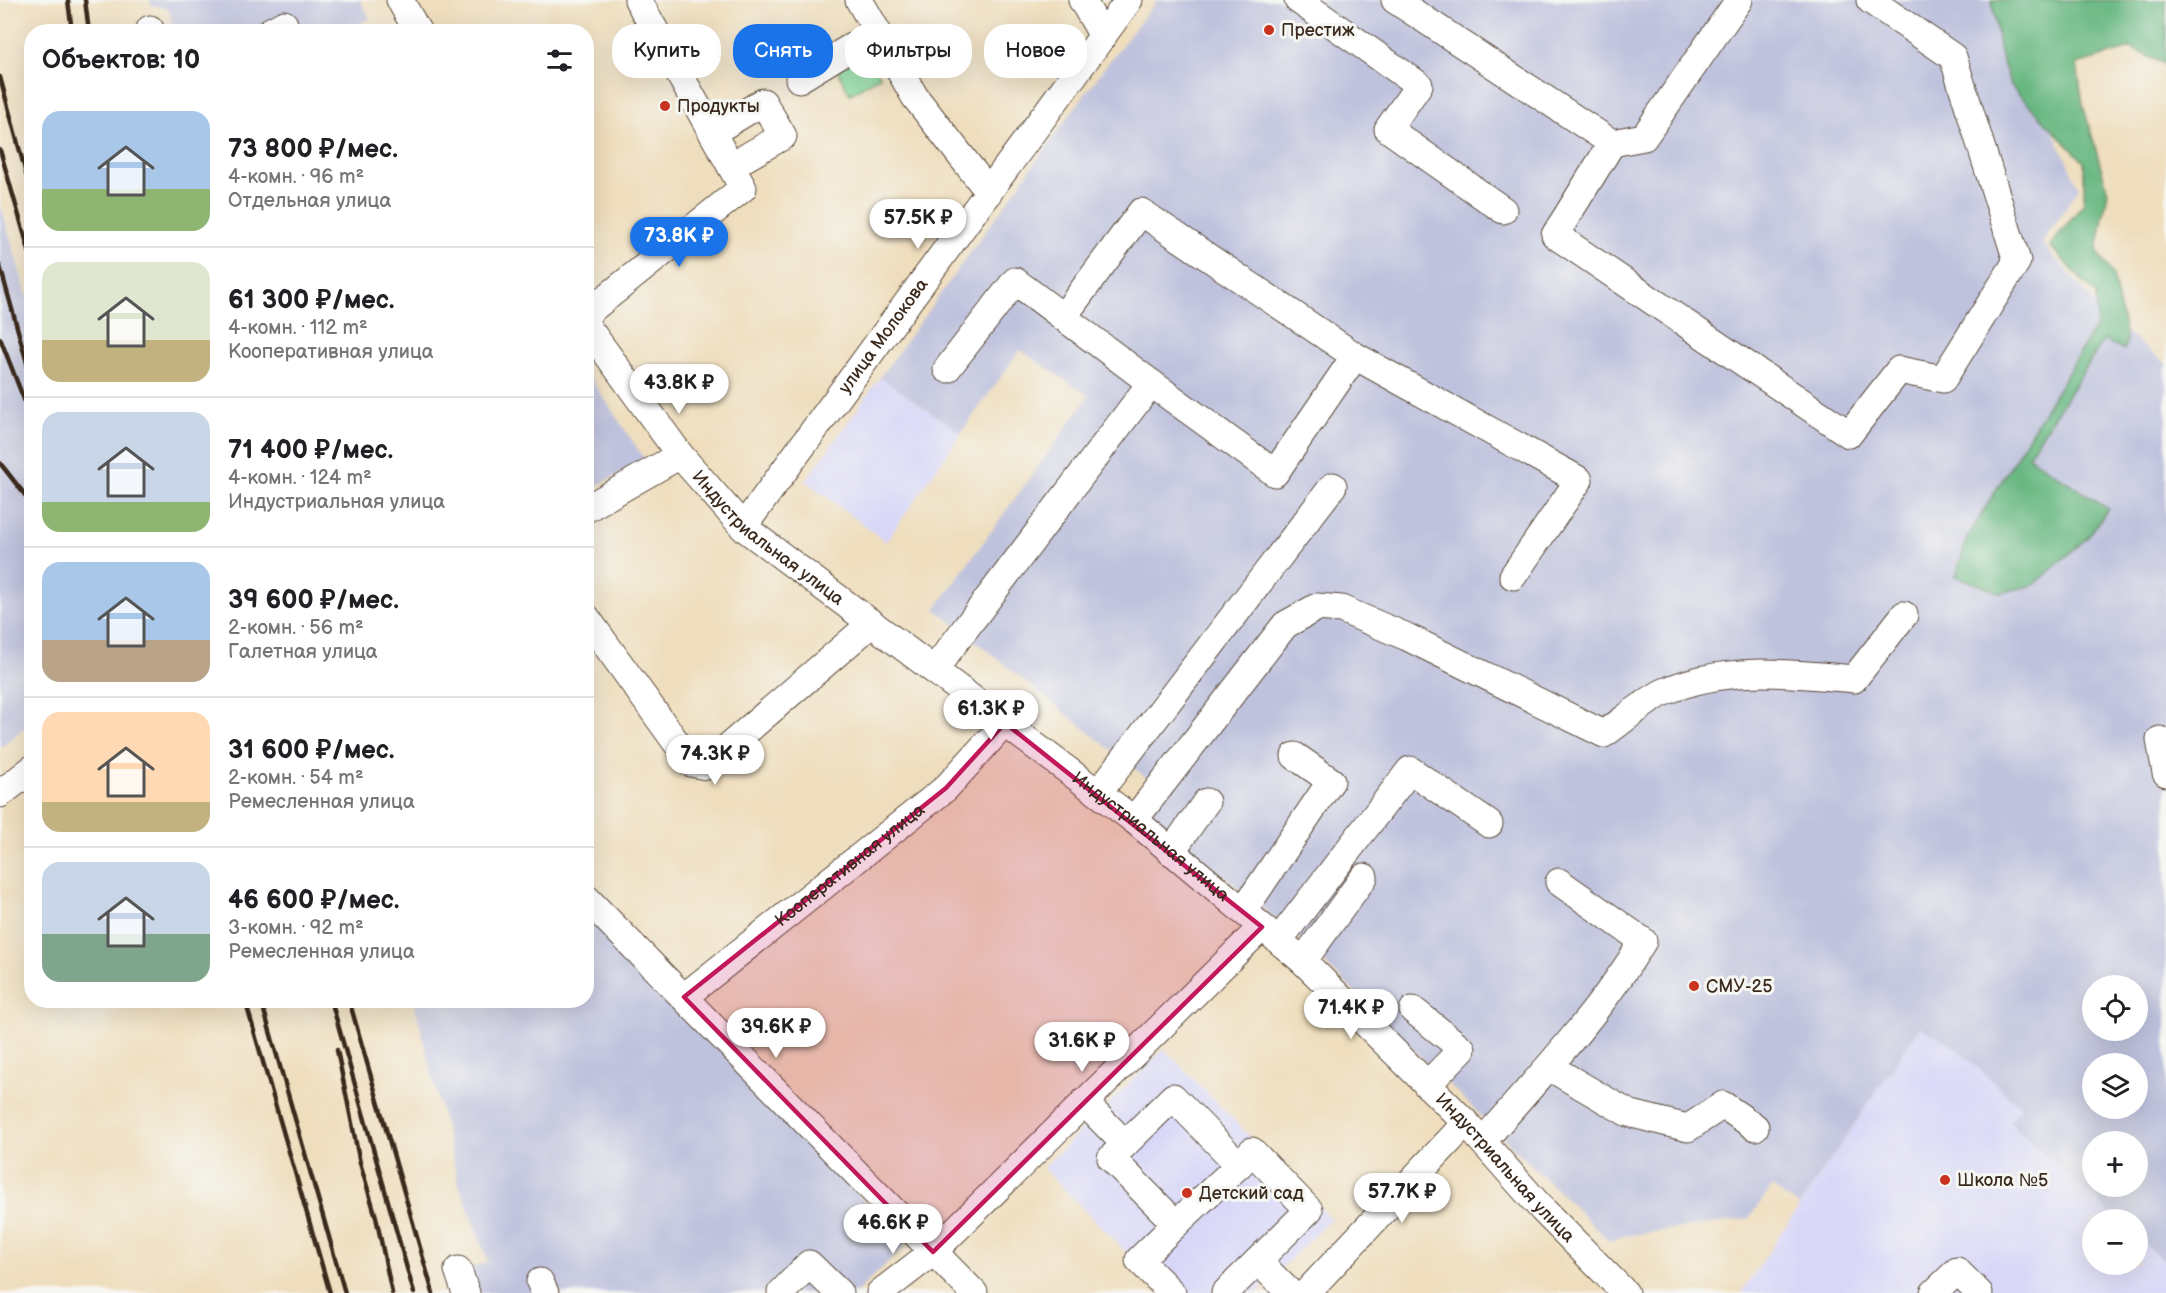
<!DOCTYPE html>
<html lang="ru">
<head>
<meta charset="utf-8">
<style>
  :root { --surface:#fff; --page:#f6f6f6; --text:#202124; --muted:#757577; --line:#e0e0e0; --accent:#1a73e8 }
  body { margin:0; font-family:"Balsamiq Sans",sans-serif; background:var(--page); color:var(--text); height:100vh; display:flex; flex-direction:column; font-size:22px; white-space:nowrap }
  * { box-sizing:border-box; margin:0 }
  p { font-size:20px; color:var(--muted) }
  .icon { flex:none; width:33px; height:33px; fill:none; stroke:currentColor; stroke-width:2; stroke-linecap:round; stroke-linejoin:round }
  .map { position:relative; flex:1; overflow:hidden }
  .details { position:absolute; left:24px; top:24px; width:570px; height:984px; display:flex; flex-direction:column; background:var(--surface); border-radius:24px; box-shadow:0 6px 24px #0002 }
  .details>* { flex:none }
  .guide { position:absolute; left:612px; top:24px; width:570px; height:54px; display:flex; gap:12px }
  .fabs { position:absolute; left:2082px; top:975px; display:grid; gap:12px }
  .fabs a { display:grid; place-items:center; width:66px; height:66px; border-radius:50%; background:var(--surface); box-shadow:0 6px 24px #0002; font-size:30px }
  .price { position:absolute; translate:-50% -51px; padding:0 14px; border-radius:21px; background:#fff; color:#222; font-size:20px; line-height:39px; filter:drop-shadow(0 2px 3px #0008) }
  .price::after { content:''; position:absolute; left:50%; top:36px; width:18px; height:14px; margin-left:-9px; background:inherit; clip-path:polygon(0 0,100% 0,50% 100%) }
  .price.active { background:var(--accent); color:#fff }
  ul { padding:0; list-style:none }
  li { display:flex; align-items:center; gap:18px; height:150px; padding:0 18px }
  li+li { border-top:2px solid var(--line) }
  li span { display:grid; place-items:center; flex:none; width:168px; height:120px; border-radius:18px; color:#555 }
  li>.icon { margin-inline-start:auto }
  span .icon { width:72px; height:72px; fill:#fffc; stroke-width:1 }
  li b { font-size:26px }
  h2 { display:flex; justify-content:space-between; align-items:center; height:72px; padding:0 18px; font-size:26px }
  .chip { padding:0 21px; border-radius:24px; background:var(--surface); box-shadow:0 6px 24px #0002; font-size:21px; line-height:54px }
  .chip.active { background:var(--accent); color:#fff }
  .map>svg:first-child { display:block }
  .built { fill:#d8d7f8 }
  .industrial { fill:#bfc2dd; fill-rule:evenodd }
  .green { fill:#82d79a; stroke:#5e805c; stroke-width:1.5 }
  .forest { fill:#69b882; stroke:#527150; stroke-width:1.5 }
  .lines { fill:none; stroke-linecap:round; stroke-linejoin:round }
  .minor-casing { stroke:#564536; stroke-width:29 }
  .minor { stroke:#fff; stroke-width:27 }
  .rail { stroke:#3b2a1e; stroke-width:4.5 }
  .marked { fill:#c2185b; fill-opacity:0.2; stroke:#c2185b; stroke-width:4.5; stroke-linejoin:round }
  .poi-dot { fill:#c8321e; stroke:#f6f6f2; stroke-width:2 }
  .labels { text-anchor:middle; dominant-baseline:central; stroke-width:6; stroke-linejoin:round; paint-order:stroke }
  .poi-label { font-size:18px; fill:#3b2a1e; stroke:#f6f6f2; text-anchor:start }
  .street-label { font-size:18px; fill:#3b2a1e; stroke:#f6f6f2 }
</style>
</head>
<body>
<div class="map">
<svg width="2166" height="1293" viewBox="0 0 2166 1293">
  <rect width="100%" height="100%" fill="#f6f6f2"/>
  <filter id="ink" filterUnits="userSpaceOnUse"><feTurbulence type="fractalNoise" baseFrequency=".0167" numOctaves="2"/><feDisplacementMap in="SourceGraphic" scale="12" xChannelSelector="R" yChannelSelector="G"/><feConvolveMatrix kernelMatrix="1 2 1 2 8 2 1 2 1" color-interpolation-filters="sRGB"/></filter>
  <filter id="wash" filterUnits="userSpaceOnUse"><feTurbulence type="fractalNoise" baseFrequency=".008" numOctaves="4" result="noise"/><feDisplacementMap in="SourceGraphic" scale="24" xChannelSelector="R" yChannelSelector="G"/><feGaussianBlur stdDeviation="1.35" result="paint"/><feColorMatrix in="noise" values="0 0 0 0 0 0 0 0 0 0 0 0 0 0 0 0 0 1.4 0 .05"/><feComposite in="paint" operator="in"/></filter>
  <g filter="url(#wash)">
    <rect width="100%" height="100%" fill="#efdebd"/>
    <path class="built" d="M880,377l81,56 -75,109 -80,-61z
      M1920,1027l32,18 70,63 -13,14 108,97 -25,1v44h46v-26l28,25v30h-425z
      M1164,1049l167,170 -75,74h-89l-124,-125z"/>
    <path class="industrial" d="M150,0h210l10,18 -23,13h-174l-4,-22 -18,-4z
      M1157,0h855l9,60 58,128 -37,55 67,76 57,45v899l-28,-25v-18l-21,-1 -108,-97 12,-15 -69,-62 -32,-18 -121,179 -27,-19 -24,32 -124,17 -15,5 -307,-300 -148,-123 -5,-38 -214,-171 154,-213 -69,-46 -59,83 -81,-56 224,-309zM2092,986h46v44h-46zM2092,1064h46v44h-46zM2092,1142h46v44h-46z
      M0,202l32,112 -1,408 -31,26z
      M586,371l59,89 -58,31h-1z
      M587,910l319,335 -50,48h-400l-7,-18 39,-13 -29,-78 -45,-183 172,-1z"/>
    <path class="green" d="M867,53l13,23 -30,18 -13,-24z"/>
    <path class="forest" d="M1992,0h174v65l-35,-17 -54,16 6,41 25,87 -11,58 16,26 14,65 -3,9 -20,-10 -76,116 80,53 -20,28 -54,48 -34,8 -44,-17 11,-38 130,-214 -1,-29 -46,-49 34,-43v-41l-73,-76 -11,-33z"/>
  </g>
  <g filter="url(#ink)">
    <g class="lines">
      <defs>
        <g id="minor">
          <path d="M400,0l18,32"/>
          <path d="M859,0l56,97 74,95"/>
          <path d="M1082,0l21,36"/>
          <path d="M1298,0l121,85 -31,44 115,81"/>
          <path d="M1395,0l217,143 32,-6 95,-137"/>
          <path d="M150,29l1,3"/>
          <path d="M269,32l15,-8"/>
          <path d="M799,79l77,-47"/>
          <path d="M713,132l50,-30 20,34 -52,30"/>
          <path d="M1612,143l-57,92 294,199 50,-64 44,9 74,-118 -64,-204 -83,-57"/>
          <path d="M586,314l157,-126 -105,-188"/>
          <path d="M1063,317l78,-105 214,144 -80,117 -124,-90"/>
          <path id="s1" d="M586,325l94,130 63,72 391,293 169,141 163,162 76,86 83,84"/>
          <path d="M1355,356l224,124 -66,96"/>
          <path d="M586,509l94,-54"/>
          <path id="s2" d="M743,527l386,-527"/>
          <path d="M586,617l105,146 15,3 166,-143"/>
          <path d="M934,670l217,-287 -136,-102 -68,88"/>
          <path d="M2160,740l6,33"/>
          <path d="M1098,793l235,-307"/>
          <path d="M0,794l32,-25"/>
          <path d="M1134,820l151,-195 32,-18 24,2 66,28 197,97c17,-12 43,-34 60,-42 60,-27 127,-19 190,-13l50,-64"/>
          <path d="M1171,852l35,-50"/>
          <path d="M586,898l388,395"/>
          <path d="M1243,911l88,-130 -36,-25"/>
          <path d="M1279,940l131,-170 79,54"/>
          <path d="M1303,961l61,-84"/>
          <path id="s3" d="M684,997l262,-209 59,-65"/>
          <path d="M1413,1010l49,39 -35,36"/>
          <path d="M1549,1067l79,46 60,15 35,-23 32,22"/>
          <path d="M1084,1102l41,42"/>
          <path d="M1483,1141c56,-64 116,-127 160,-200l-84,-59"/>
          <path d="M1176,1224l63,-59"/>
          <path d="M1258,1261l32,32"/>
          <path d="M458,1270l8,23"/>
          <path d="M540,1282l5,11"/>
          <path d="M781,1293l28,-29 30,29"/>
          <path d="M880,1293l53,-41 329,-325"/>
          <path d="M1172,1293l-33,-33 37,-36 -65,-66 62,-61 66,68 13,-14 57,59 -84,83"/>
          <path d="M1306,1293l160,-170"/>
          <path d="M1934,1293l23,-22 22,22"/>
        </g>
      </defs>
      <use href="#minor" class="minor-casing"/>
      <use href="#minor" class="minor"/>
      <path class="rail" d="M68,0l4,32
        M85,0l4,32
        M0,77l32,119
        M0,150l32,111
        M0,266l32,115
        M0,338l32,82
        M0,463l32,41
        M245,1000l85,293
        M261,1000l84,293
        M331,1000l83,293
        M349,1000l84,293
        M337,1050l23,113 16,54 16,76"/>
    </g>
  </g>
  <path class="marked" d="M1005,723l257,204 -329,325 -249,-255 262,-209z"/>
  <g class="poi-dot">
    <circle cx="1269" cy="30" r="6"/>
    <circle cx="665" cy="106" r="6"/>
    <circle cx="1694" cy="986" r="6"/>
    <circle cx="1945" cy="1180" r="6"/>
    <circle cx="1187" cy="1193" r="6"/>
  </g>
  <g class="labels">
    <g class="poi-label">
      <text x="1281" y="30">Престиж</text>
      <text x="677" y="106">Продукты</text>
      <text x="1706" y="986">СМУ-25</text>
      <text x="1957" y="1180">Школа №5</text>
      <text x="1199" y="1193">Детский сад</text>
    </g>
    <g class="street-label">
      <text stroke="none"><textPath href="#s2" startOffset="237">улица Молокова</textPath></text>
      <text stroke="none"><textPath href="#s1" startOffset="282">Индустриальная улица</textPath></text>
      <text stroke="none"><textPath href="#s1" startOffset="768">Индустриальная улица</textPath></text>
      <text stroke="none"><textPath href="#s3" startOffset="212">Кооперативная улица</textPath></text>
      <text stroke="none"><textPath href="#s1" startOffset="1254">Индустриальная улица</textPath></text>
    </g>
  </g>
</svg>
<div class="fabs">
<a><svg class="icon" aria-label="locate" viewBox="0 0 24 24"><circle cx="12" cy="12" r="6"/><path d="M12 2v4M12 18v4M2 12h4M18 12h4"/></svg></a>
<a><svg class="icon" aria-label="layers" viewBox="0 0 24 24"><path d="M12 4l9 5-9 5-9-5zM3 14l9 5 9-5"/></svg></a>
<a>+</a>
<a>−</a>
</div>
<b class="price" style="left:918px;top:250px">57.5K ₽</b>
<b class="price active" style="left:679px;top:268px">73.8K ₽</b>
<b class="price" style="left:679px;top:415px">43.8K ₽</b>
<b class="price" style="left:991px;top:741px">61.3K ₽</b>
<b class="price" style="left:715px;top:786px">74.3K ₽</b>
<b class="price" style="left:1351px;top:1040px">71.4K ₽</b>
<b class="price" style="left:776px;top:1059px">39.6K ₽</b>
<b class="price" style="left:1082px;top:1073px">31.6K ₽</b>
<b class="price" style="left:1402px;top:1224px">57.7K ₽</b>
<b class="price" style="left:893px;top:1255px">46.6K ₽</b>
<div class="guide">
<a class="chip">Купить</a>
<a class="chip active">Снять</a>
<a class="chip">Фильтры</a>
<a class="chip">Новое</a>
</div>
<section class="details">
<h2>Объектов: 10<svg class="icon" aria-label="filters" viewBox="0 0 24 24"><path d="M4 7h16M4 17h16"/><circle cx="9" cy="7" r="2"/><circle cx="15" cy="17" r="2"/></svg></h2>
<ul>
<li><span style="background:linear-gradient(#a9c7e8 65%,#8fb573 0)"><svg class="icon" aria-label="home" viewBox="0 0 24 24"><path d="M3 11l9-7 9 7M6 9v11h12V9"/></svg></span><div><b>73 800 ₽/мес.</b><p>4-комн. · 96 m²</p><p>Отдельная улица</p></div></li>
<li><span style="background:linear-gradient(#dfe7d0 65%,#c2b280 0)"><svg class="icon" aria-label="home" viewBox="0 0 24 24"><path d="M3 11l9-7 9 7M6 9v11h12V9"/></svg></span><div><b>61 300 ₽/мес.</b><p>4-комн. · 112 m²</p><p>Кооперативная улица</p></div></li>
<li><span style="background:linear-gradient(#c9d6e8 75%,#8fb573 0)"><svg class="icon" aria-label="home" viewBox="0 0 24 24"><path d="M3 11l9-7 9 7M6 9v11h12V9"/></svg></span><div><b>71 400 ₽/мес.</b><p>4-комн. · 124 m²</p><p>Индустриальная улица</p></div></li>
<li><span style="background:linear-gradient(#a9c7e8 65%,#b9a48a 0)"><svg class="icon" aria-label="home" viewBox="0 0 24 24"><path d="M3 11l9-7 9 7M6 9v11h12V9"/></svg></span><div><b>39 600 ₽/мес.</b><p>2-комн. · 56 m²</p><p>Галетная улица</p></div></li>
<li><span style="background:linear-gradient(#ffd9b3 75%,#c2b280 0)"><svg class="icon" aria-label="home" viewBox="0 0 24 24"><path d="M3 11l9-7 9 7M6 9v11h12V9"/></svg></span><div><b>31 600 ₽/мес.</b><p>2-комн. · 54 m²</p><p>Ремесленная улица</p></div></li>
<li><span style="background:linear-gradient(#c9d6e8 60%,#7fa58c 0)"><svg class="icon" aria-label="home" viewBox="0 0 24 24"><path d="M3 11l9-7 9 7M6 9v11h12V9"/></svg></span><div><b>46 600 ₽/мес.</b><p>3-комн. · 92 m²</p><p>Ремесленная улица</p></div></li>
</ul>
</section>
</div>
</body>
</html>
